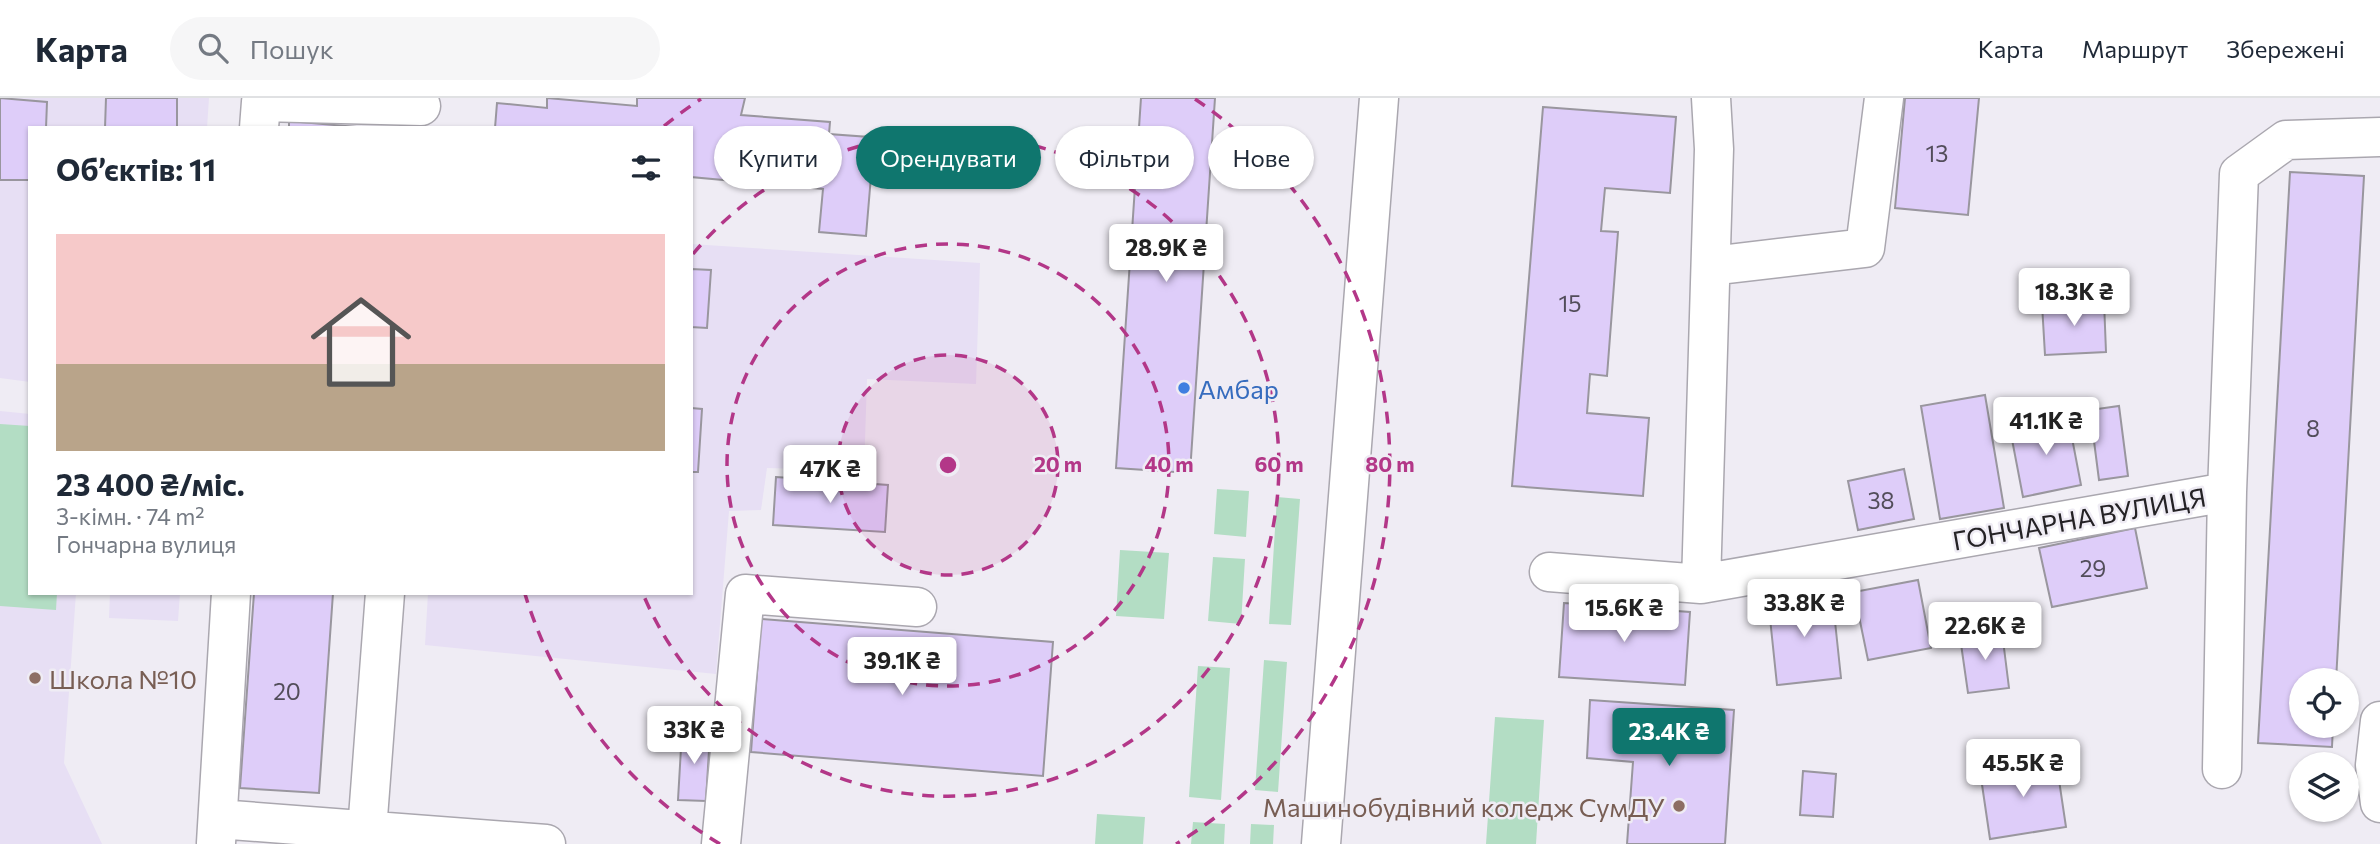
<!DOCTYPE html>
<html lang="uk">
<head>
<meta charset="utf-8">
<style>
  :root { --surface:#fff; --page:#f6f6f7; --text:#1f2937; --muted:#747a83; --line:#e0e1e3; --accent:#0f766e }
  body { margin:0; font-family:Commissioner,sans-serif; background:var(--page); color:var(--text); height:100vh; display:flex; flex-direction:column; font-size:26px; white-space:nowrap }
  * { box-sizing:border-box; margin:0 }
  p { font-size:23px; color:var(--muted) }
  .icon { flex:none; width:38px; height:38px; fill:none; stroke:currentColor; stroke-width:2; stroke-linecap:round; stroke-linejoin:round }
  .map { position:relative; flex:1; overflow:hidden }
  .panel { position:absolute; left:28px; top:28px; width:665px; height:469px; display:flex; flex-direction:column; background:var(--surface); border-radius:0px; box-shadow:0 2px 5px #0004 }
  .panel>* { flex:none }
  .top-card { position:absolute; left:714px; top:28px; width:665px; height:63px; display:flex; gap:14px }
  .buttons { position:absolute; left:2289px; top:570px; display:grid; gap:14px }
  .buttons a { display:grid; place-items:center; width:70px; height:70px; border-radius:50%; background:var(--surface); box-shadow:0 2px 5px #0004; font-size:35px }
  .price { position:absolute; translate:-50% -60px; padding:0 16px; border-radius:7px; background:#fff; color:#222; font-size:23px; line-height:46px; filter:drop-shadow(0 2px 4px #0008) }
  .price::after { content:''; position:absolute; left:50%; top:42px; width:21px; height:16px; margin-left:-10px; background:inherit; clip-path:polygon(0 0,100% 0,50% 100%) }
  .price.selected { background:var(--accent); color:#fff }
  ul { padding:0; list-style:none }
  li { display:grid; align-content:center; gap:14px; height:371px; padding:0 28px }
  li+li { border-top:2px solid var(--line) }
  li span { display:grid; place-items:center; height:217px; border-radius:0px; color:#555 }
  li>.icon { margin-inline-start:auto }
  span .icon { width:126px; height:126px; fill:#fffc; stroke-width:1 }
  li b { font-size:30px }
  h2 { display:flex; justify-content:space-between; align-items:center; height:84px; padding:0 28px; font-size:30px }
  .chip { padding:0 24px; border-radius:32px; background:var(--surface); box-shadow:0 2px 5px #0004; font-size:24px; line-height:63px }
  .chip.selected { background:var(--accent); color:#fff }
  header { display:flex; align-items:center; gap:42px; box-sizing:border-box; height:98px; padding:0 35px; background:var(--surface); border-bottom:2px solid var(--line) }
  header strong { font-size:33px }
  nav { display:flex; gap:38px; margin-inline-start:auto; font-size:24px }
  .search { width:490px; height:63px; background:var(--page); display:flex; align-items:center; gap:18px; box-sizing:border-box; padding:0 24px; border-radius:38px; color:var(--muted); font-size:26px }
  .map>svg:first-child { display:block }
  .education { fill:#e7dff4 }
  .green { fill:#b3ddc4 }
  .building { fill:#decdf9; stroke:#99969e; stroke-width:2 }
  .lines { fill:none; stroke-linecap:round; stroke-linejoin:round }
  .minor-casing { stroke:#aaa7af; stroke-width:41 }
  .major-casing { stroke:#aaa7af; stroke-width:41 }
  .minor { stroke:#fff; stroke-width:38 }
  .major { stroke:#fff; stroke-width:38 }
  .ring { fill:none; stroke:#b33788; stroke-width:3.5; stroke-dasharray:12 9 }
  .shop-dot { fill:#3f7fe0; stroke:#efecf4; stroke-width:2.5 }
  .education-dot { fill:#8d6e63; stroke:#efecf4; stroke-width:2.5 }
  .labels { text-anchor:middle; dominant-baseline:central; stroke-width:5; stroke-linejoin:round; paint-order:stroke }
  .number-label { font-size:23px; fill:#524d5a }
  .shop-label { font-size:26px; fill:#366cbe; stroke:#efecf4; text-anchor:start }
  .street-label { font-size:26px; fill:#242225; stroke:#efecf4 }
  .education-label { font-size:26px; fill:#785e54; stroke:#efecf4; text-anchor:start }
  .centre { fill:#b33788; stroke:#efecf4; stroke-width:3.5 }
  .ring-label { font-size:21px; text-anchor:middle; font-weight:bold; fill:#b33788; stroke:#efecf4; stroke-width:5; stroke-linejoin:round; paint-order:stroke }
</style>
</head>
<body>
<header>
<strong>Карта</strong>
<div class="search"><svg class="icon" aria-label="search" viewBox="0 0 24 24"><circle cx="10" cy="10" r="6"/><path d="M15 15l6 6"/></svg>Пошук</div>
<nav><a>Карта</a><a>Маршрут</a><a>Збережені</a></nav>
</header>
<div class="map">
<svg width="2380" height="746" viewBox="0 0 2380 746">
  <rect width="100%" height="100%" fill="#efecf4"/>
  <path class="education" d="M0,0h209l-2,30h-177v254l-30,-4z
    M691,146l289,19 -4,121 -109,-5 -3,92 -97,-3 -6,42 -32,1 -13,163 -291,-29 3,-52h263z
    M0,313l30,3v179h46l-12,170 38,81h-102z
    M110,495h70l-2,28 -69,-3z"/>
  <path class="green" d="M0,326l30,2v167h27l-1,17 -56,-4z
    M1217,391l32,2 -3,46 -32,-3z
    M1277,399l23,2 -9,126 -22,-1z
    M1120,452l49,3 -5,66 -48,-3z
    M1213,459l32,2 -4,65 -33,-3z
    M1264,562l23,2 -9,130 -23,-2z
    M1198,568l32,2 -9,132 -32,-3z
    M1495,619l49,3 -8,124h-50z
    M1097,716l48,3 -2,27h-48z
    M1193,724l32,2 -1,20h-33z
    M1251,726l23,1 -1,19h-23z"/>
  <path class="building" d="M0,0l47,4 -1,26h-16v52h-30z
    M106,0h71v30h-72z
    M547,0l90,8v-8h108l-4,17 89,7 -1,12 54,4 -2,26h-9l-6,72 -47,-4 4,-43 -132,-12v-49h-196l2,-25 50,5z
    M1141,0h74l-25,375 -74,-5z
    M1905,0h74l-11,117 -73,-7z
    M1543,9l133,10 -6,76 -65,-5 -4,43 17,1 -11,144 -17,-2 -3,39 62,5 -6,78 -131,-10z
    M289,23l79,7h-79z
    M2290,74l74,4 -28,505h-35v45h32l-1,21 -74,-4z
    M691,171l20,1 -4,58 -16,-1z
    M2104,203l2,51 -61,3 -3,-51z
    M1985,297l19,113 -64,11 -19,-113z
    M2119,308l9,70 -29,4 -9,-70z
    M691,310l11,1 -4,63h-7z
    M2068,319l13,68 -58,12 -13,-68z
    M1904,371l10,50 -56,11 -10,-49z
    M776,379l112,8 -3,47 -112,-7z
    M2135,430l12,60 -95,19 -13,-59z
    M1918,482l13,68 -63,12 -14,-68z
    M254,495h79l-14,200 -79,-5z
    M1832,495l9,85 -64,7 -9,-86z
    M1564,505l126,9 -5,73 -126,-8z
    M761,521l292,23 -10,134 -292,-24z
    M2002,534l7,56 -41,5 -8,-56z
    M1590,602l144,10 -9,134h-98l6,-82 -46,-4z
    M682,633l28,2 -4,68 -28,-1z
    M2056,662l10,67 -76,12 -10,-68z
    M1803,673l33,3 -3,43 -33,-2z"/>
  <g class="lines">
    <defs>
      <path id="minor" d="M259,30l2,-26 160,4
        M1711,168l154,-18 19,-150
        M1549,474l152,12 526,-92 12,-318 47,-34 94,-3
        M1701,486l13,-435 -3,-51
        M2380,623l-5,44 5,38
        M2222,671l5,-277
        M218,721l328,25
        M216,745l15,-250
        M366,746l19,-251
        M721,746l24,-250 172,13"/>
      <path id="major" d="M1321,746l58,-746"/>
    </defs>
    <use href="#minor" class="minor-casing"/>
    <use href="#major" class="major-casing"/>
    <use href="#minor" class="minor"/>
    <use href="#major" class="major"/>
  </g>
  <circle cx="948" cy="367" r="110" fill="#b33788" fill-opacity=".12"/>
  <g class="ring">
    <circle cx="948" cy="367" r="110"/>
    <circle cx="948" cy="367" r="221"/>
    <path d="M693 156A331 331 0 1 1 643 496"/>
    <path d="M720 746A442 442 0 0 1 525 496M664 28A442 442 0 0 1 701 1M1195 1A442 442 0 0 1 1176 746"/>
  </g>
  <circle class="shop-dot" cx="1184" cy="290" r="7"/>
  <g class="education-dot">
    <circle cx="35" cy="580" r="7"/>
    <circle cx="1679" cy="708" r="7"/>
  </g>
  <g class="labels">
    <g class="number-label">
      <text x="1937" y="55">13</text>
      <text x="1570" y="205">15</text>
      <text x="2313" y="330">8</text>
      <text x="1881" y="402">38</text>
      <text x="2093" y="470">29</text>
      <text x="287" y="593">20</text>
    </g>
    <g class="shop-label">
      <text x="1198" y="290">Амбар</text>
    </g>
    <g class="street-label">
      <text transform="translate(2079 420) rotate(-10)">ГОНЧАРНА ВУЛИЦЯ</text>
    </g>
    <g class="education-label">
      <text x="49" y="580">Школа №10</text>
      <text x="1665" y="708" text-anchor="end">Машинобудівний коледж СумДУ</text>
    </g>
  </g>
  <circle cx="948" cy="367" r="10" class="centre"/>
  <g class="ring-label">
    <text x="1058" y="374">20 m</text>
    <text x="1169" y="374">40 m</text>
    <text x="1279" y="374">60 m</text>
    <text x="1390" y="374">80 m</text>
  </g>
</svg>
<div class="buttons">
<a><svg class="icon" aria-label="locate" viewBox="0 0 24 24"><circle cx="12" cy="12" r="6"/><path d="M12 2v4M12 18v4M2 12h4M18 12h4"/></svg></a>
<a><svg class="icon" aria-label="layers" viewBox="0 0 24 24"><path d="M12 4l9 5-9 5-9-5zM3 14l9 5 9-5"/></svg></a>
</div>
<b class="price" style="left:1166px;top:186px">28.9K ₴</b>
<b class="price" style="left:2074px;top:230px">18.3K ₴</b>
<b class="price" style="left:2046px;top:359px">41.1K ₴</b>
<b class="price" style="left:830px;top:407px">47K ₴</b>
<b class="price" style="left:1804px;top:541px">33.8K ₴</b>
<b class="price" style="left:1624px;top:546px">15.6K ₴</b>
<b class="price" style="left:1985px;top:564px">22.6K ₴</b>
<b class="price" style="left:902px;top:599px">39.1K ₴</b>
<b class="price" style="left:694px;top:668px">33K ₴</b>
<b class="price selected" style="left:1669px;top:670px">23.4K ₴</b>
<b class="price" style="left:2023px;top:701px">45.5K ₴</b>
<div class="top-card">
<a class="chip">Купити</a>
<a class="chip selected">Орендувати</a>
<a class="chip">Фільтри</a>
<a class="chip">Нове</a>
</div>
<section class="panel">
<h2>Об’єктів: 11<svg class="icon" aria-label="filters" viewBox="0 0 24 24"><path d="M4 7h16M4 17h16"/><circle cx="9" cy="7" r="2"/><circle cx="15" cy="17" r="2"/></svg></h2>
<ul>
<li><span style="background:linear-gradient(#f6c9c9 60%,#b9a48a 0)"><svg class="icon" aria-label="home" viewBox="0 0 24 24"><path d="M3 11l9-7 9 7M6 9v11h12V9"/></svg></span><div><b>23 400 ₴/міс.</b><p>3-кімн. · 74 m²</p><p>Гончарна вулиця</p></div></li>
</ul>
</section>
</div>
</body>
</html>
